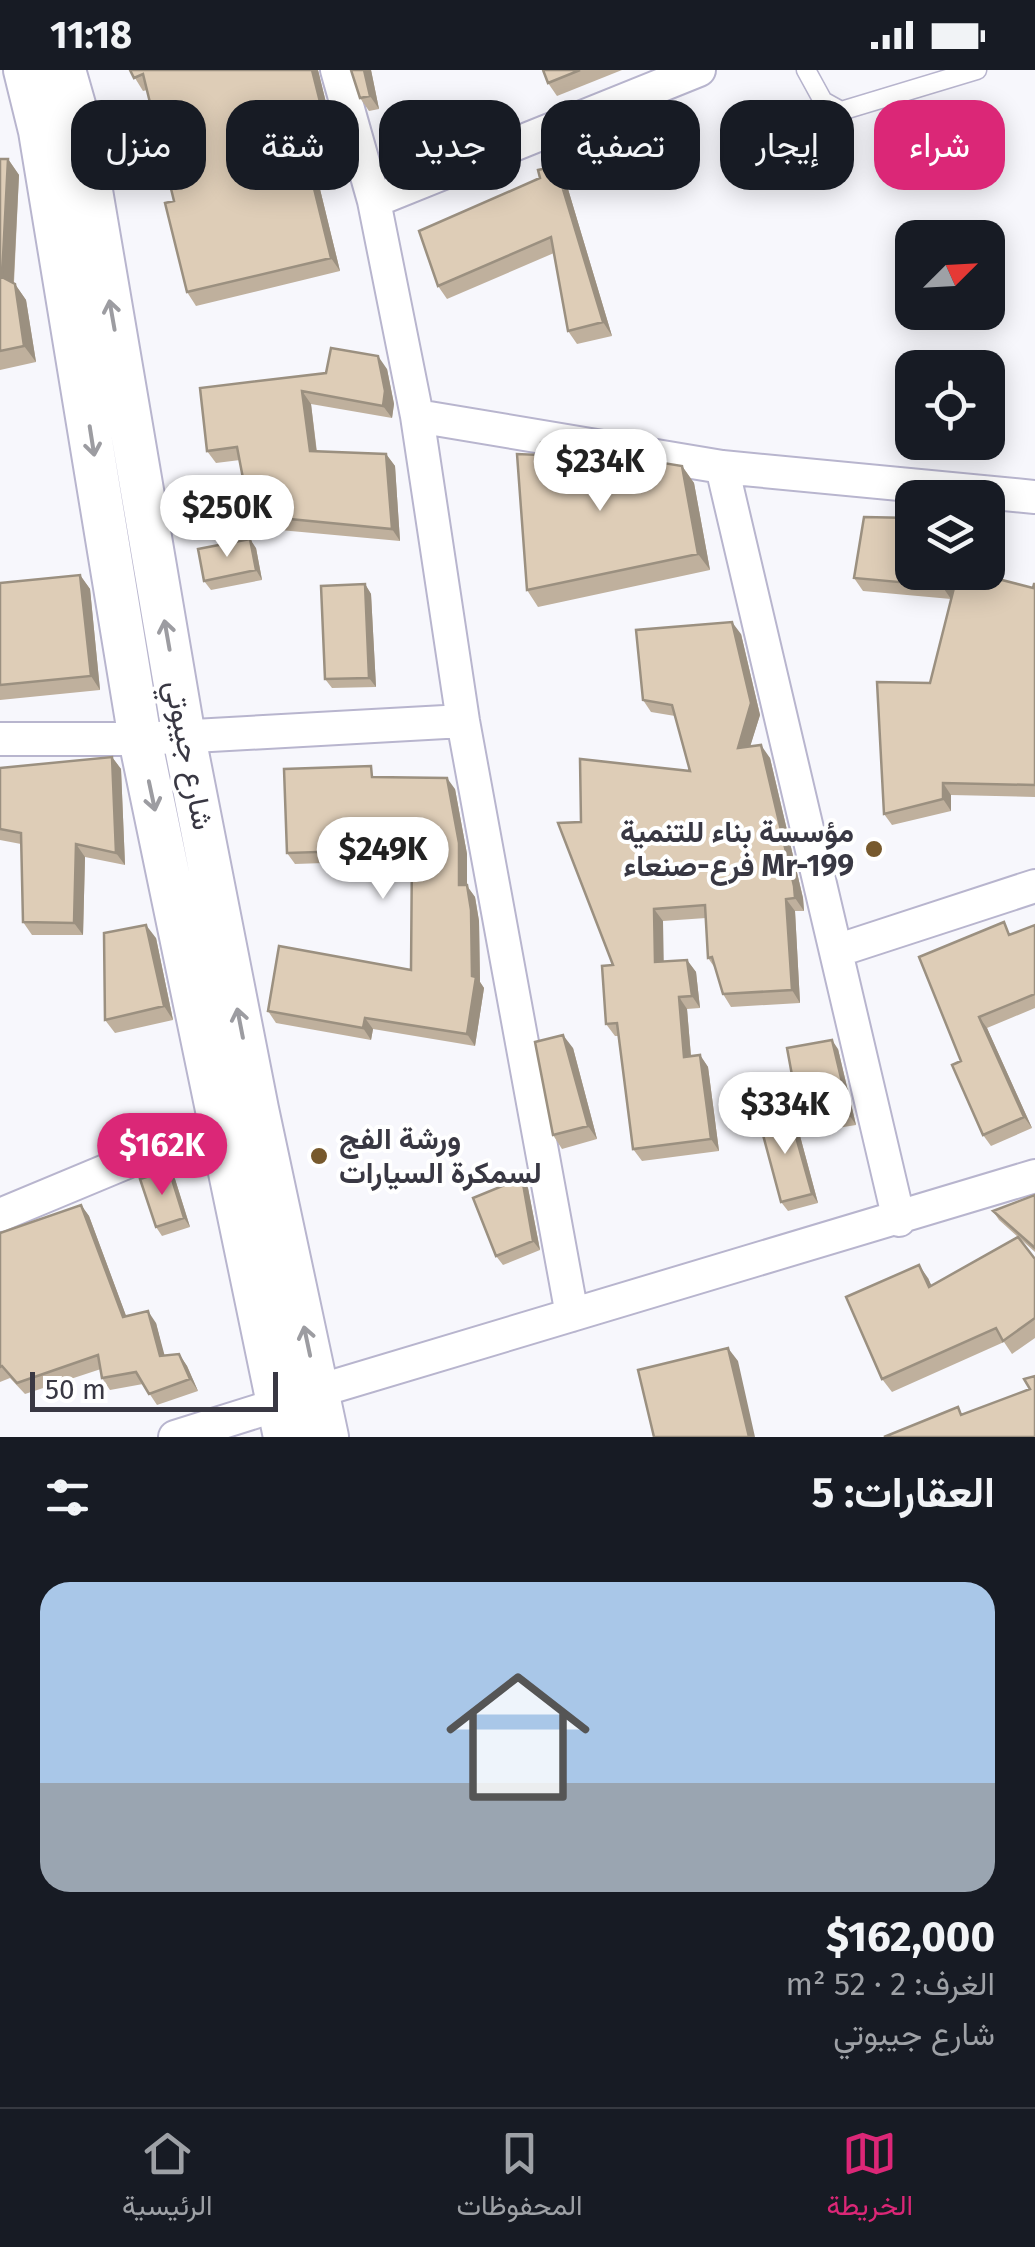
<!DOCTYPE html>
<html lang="ar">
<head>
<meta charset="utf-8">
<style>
  :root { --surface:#171b24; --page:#242831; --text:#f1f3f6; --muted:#9ea1a6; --line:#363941; --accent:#db2777 }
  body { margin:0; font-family:"Fira Sans",Vazirmatn,sans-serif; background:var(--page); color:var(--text); direction:rtl; height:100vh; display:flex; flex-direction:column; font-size:38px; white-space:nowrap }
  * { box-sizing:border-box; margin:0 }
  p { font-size:32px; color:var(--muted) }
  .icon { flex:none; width:55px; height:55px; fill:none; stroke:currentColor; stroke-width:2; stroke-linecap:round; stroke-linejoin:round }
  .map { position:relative; height:1367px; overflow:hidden; direction:ltr }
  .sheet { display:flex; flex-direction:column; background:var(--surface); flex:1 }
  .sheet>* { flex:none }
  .top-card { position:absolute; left:30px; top:30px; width:975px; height:90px; direction:rtl; display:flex; gap:20px }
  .needle { width:65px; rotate:66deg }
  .controls { position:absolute; left:895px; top:150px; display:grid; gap:20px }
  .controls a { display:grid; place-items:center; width:110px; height:110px; border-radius:20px; background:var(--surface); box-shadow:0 5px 25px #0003; font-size:50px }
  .scale { position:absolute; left:30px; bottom:25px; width:248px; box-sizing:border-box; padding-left:10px; border:5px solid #393843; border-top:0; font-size:28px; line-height:35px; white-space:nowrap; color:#393843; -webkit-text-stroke:8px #fff; paint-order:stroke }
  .price { position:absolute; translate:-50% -85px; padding:0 22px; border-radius:35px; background:#fff; color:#222; font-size:32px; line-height:65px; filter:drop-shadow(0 2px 5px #0008) }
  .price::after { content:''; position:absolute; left:50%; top:60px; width:30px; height:22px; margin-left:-15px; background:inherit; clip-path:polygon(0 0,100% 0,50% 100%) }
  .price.selected { background:var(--accent); color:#fff }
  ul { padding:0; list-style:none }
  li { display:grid; align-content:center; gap:20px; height:530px; padding:0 40px }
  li+li { border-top:2px solid var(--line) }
  li span { display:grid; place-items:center; height:310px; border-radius:30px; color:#555 }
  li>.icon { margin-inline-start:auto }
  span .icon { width:180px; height:180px; fill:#fffc; stroke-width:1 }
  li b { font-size:42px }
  h2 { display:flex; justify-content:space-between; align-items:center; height:120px; padding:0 40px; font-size:42px }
  .tag { padding:0 35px; border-radius:30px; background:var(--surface); box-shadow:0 5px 25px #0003; font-size:35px; line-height:90px }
  .tag.selected { background:var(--accent); color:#fff }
  .status { display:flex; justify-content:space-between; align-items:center; height:70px; padding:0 50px; background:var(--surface); direction:ltr }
  .status svg { height:28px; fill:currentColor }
  .tab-bar { display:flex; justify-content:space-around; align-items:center; height:140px; border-top:2px solid var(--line); background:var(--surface); font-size:28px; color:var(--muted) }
  .tab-bar a { display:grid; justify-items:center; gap:5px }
  .tab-bar .selected { color:var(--accent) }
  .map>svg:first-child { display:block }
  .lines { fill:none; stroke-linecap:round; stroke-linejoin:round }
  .service-casing { stroke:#b8b5ce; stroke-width:21 }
  .minor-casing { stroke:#b8b5ce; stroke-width:36 }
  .tertiary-casing { stroke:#b8b5ce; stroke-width:46 }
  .service { stroke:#fff; stroke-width:18 }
  .minor { stroke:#fff; stroke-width:32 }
  .tertiary { stroke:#fff; stroke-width:42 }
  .wall { fill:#bfb09d }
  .shaded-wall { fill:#9b9080 }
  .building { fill:#decdb7; stroke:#9b9080; stroke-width:2.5 }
  .oneway { stroke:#9c9ca1 }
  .poi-dot { fill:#77592d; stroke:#fff; stroke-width:4 }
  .labels { text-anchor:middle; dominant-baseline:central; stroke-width:8; stroke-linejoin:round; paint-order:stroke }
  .street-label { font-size:30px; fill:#393843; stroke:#fff }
  .poi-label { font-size:30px; font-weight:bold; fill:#393843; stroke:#fff; text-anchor:end }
</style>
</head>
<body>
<div class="status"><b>11:18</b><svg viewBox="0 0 49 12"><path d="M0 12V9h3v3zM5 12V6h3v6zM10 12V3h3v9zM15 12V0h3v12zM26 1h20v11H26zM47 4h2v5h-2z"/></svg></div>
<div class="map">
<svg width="1035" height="1367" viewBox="0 0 1035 1367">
  <rect width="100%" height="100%" fill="#f7f7fc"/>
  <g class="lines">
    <defs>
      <path id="service" d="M806,0l17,31 18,10 136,-41"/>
      <path id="minor" d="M337,0l37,131 43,215 46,305 109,594
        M374,131l325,-131
        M417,346l305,51 313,30
        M722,397l177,753
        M0,669h140l323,-18
        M836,881l199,-65
        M0,1145l240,-100
        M318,1321l717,-215
        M175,1367l105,-33"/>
      <path id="tertiary" d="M25,0l15,61 100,608 145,698
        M64,0l16,56 104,611 73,372 70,328"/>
    </defs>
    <use href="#service" class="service-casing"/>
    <use href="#minor" class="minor-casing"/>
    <use href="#tertiary" class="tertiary-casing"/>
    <use href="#service" class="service"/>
    <use href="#minor" class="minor"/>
    <use href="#tertiary" class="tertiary"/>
  </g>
  <path class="wall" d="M130,0h188l12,49 -58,12 10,44 27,-7 9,13 22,90 -144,35 -9,-14 -13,-91 -27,-111 -4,1z
    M371,0l8,39 -10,2 -9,-13z
    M543,0h79l-65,26 -9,-13z
    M0,89h8l11,16 -5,108 12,17 10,62 -36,8z
    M556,96l9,13 47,157 -35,8 -9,-13 -14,-78 -107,46 -9,-13 102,-108z
    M387,299l7,35 -2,14 -81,-14 6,48 69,2 9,12 5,75 -142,-13 -8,-13 -10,-55 -24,3 -9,-12 -7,-63z
    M682,396l12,17 16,87 -172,37 -11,-17z
    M256,478l6,32 -51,10 -7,-9z
    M912,502h44l-4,23 81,-7 2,-4v213l-84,-2v16l-59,14 -8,-11 46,-131 21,-84 -88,-8 -9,-13z
    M80,505l10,14 10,101 -100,10v-117z
    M365,514l6,10 5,93 -44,1 -7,-9z
    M741,564l19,81 -10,31 20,12 33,140 1,13h-9l5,92 -69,4 -8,-13 -8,-26 -7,-10 -2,-40 -43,3v41l24,-2 9,12 4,36 -13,1 4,47 9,-1 8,12 11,84 -77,10 -9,-12 -15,-113h-3l-9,-12 7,-59 -32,-143 109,-51 -15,-55 -24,-4 -8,-12z
    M112,687l9,12 4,96 -40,-8 -2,78h-51l-9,-13 -2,-78 -21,-4v-72z
    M379,707l76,12 12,65v32l8,11 4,24 1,61 4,6 -9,58 -102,-17 -2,11 -95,-17 -8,-12 143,-41 1,-110 -117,4 -8,-11z
    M1035,855v83l-48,20 45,100 -41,18 -8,-11 -22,-74 51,-127z
    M156,868l17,82 -58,13 -10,-13z
    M573,978l24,91 -35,10 -9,-14z
    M838,979l18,76 -49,8 -6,-9z
    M789,1042l7,9 22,82 -30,8 -7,-9z
    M169,1100l6,9 15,48 -28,9 -6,-9z
    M522,1108l6,10 12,62 -37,15 -7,-9z
    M1035,1125v57l-36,-32 -6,-9z
    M81,1135l8,11 37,100 30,7 8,33 15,-2 8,12 11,25 -41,14 -14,-21 -33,6 -8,-12 -1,-9 -76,25 -15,-16 -10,4v-149z
    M1035,1189v79l-23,16 -8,-12 -112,50 -10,-13 46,-101 3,7z"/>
  <path class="shaded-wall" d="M312,0h6l12,49 -9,-13z
    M364,0h7l8,39 -9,-13z
    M263,48l9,13 14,58 -9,-13z
    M8,89l11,16 -6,118 -11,-16z
    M556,96l9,13 47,157 -9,-14z
    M309,98l9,13 22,90 -9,-13z
    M15,214l11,16 10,62 -12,-16z
    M378,286l9,13 7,35 -2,14 -9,-12z
    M302,321l9,13 7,60 -8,-13z
    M386,384l9,12 5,75 -8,-12z
    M682,396l12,17 16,87 -12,-16z
    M250,469l6,9 6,32 -6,-10z
    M944,502h12l-5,27 -9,-13z
    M80,505l10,14 10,101 -9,-14z
    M365,514l6,10 5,93 -7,-9z
    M732,552l9,12 19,81 -14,45 -8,-12z
    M761,675l9,13 33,140 1,13 -9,-13z
    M112,687l9,12 4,96 -9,-12z
    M447,708l8,11 12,65v32l8,11 4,24 1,61 4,6 -9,58 -8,-12 -8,-149z
    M943,713l8,12v16l-8,-12z
    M76,774l9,13 -2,78 -9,-12z
    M786,829l9,12 5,92 -8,-13z
    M654,839l9,12 1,53 -9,-12z
    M146,855l10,13 17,82 -9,-14z
    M687,890l9,12 4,36 -8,-12z
    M679,927l8,12 5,60 -8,-12z
    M979,947l8,11 45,100 -8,-11z
    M365,948l8,11 -2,11 -8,-12z
    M563,965l10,13 24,91 -9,-13z
    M832,970l6,9 18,76 -6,-9z
    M700,985l8,12 11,84 -8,-12z
    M789,1042l7,9 22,82 -6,-9z
    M169,1100l6,9 15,48 -6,-9z
    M522,1108l6,10 12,62 -7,-9z
    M81,1135l8,11 42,113 -8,-12z
    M919,1195l9,13 10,22 -9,-13z
    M148,1241l8,12 12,45 -8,-12z
    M728,1278l10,13 17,76h-6z
    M179,1284l8,12 11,25 -8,-12z"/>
  <path class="building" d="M130,0h182l9,36 -58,12 14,58 32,-8 22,90 -144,34 -22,-89 9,-2 -31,-127 -9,4z
    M351,0h13l6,26 -10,2z
    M543,0h37l-32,13z
    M0,89h8l-6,118 13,7 9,62 -24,5z
    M556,96l47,156 -35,9 -17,-94 -113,49 -19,-55 121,-53 -2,-8z
    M331,278l47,8 7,35 -2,15 -81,-15 8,60 76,3 6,75 -142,-14 -13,-68 -30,4 -7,-63 126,-15z
    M541,373l141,23 16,88 -171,36 -10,-136 23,1z
    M864,447l48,1v54h32l-2,14 -88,-8z
    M250,469l6,31 -52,11 -6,-32z
    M958,502h13l62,16 1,-4h1v201l-92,-2v16l-59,15 -7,-132 53,1z
    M80,505l11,101 -91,9v-102z
    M365,514l4,94 -44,1 -4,-93z
    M732,552l19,81 -13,45 23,-3 33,141 1,12 -9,1 6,91 -69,4 -11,-37 -4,1 -3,-53 -51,4 1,53 32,-2 5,36 -13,1 5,60 16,-2 11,84 -78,10 -16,-126 -11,1 -4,-58 11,-1 -55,-142 23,-1 -1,-63 110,12 -18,-66 -29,-5 -7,-70z
    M112,687l4,96 -40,-9 -2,79 -51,-1 -2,-89 -21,-4v-61z
    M371,696l1,11 75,1 12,65v42h8l4,25 1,66 4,1 -9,57 -102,-16 -2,10 -95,-17 11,-65 132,24 1,-121 -125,4 -3,-84z
    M1004,852l5,13 26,-10v69l-56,23 45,100 -41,18 -31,-70 9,-4 -42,-104z
    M146,855l18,81 -59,14 -1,-87z
    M563,965l25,91 -35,9 -18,-93z
    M832,970l18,76 -49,8 -14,-76z
    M789,1042l23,82 -31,8 -22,-82z
    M169,1100l15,48 -28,9 -16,-48z
    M522,1108l11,63 -37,15 -23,-58z
    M1035,1125v53l-42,-37z
    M81,1135l42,112 25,-6 12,45 19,-2 11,25 -41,15 -13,-22 -34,6 -4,-23 -81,28 -15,-17 -2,1v-134z
    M1018,1167l17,22v59l-32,23 -7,-13 -114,51 -36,-82 73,-32 10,22z
    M728,1278l21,89h-95l-16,-67z
    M1035,1306v61h-151l74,-30 3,8 69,-26 -6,-10z"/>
  <defs><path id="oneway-shaft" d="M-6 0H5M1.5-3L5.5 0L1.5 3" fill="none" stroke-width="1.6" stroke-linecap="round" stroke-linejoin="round" transform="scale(2.5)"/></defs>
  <g class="oneway">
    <use href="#oneway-shaft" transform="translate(112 245) rotate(-100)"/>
    <use href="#oneway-shaft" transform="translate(92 371) rotate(81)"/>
    <use href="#oneway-shaft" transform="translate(167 565) rotate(-100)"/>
    <use href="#oneway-shaft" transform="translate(152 726) rotate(78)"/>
    <use href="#oneway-shaft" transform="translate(240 953) rotate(-101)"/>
    <use href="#oneway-shaft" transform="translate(307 1271) rotate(-102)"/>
  </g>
  <g class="poi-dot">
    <circle cx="874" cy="779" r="10"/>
    <circle cx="319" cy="1086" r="10"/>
  </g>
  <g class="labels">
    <g class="street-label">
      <text transform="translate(189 685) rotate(79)">شارع جيبوتي</text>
    </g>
    <g class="poi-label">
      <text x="854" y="762">مؤسسة بناء للتنمية<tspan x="854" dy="34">فرع-صنعاء Mr-199</tspan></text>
      <text x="339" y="1069" text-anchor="start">ورشة الفج<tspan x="339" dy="34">لسمكرة السيارات</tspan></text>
    </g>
  </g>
</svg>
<div class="controls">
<a><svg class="needle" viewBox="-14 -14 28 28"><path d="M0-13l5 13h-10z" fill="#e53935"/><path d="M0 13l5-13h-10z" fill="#9ea1a6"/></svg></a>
<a><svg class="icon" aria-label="locate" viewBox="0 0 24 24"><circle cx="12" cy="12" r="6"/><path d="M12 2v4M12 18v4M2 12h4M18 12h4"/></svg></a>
<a><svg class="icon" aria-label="layers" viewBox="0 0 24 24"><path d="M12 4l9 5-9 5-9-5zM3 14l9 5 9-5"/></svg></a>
</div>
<div class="scale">50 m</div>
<b class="price" style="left:600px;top:444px">$234K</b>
<b class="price" style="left:227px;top:490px">$250K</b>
<b class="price" style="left:383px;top:832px">$249K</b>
<b class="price" style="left:785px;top:1087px">$334K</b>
<b class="price selected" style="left:162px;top:1128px">$162K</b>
<div class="top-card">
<a class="tag selected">شراء</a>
<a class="tag">إيجار</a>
<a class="tag">تصفية</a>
<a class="tag">جديد</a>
<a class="tag">شقة</a>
<a class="tag">منزل</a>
</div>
</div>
<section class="sheet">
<h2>العقارات: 5<svg class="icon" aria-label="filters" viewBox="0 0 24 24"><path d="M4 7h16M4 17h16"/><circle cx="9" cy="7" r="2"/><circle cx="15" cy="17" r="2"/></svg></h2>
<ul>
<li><span style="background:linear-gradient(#a9c7e8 65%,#9aa5b1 0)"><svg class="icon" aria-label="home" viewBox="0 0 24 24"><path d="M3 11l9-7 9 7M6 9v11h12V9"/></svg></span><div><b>$162,000</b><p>الغرف: 2 · 52 m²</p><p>شارع جيبوتي</p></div></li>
</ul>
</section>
<nav class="tab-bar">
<a class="selected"><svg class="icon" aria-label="map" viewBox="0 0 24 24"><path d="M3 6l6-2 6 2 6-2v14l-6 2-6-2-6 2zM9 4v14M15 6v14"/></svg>الخريطة</a>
<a><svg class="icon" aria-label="saved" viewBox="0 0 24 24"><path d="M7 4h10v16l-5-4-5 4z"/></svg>المحفوظات</a>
<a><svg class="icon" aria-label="home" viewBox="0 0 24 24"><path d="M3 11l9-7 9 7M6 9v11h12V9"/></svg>الرئيسية</a>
</nav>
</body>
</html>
